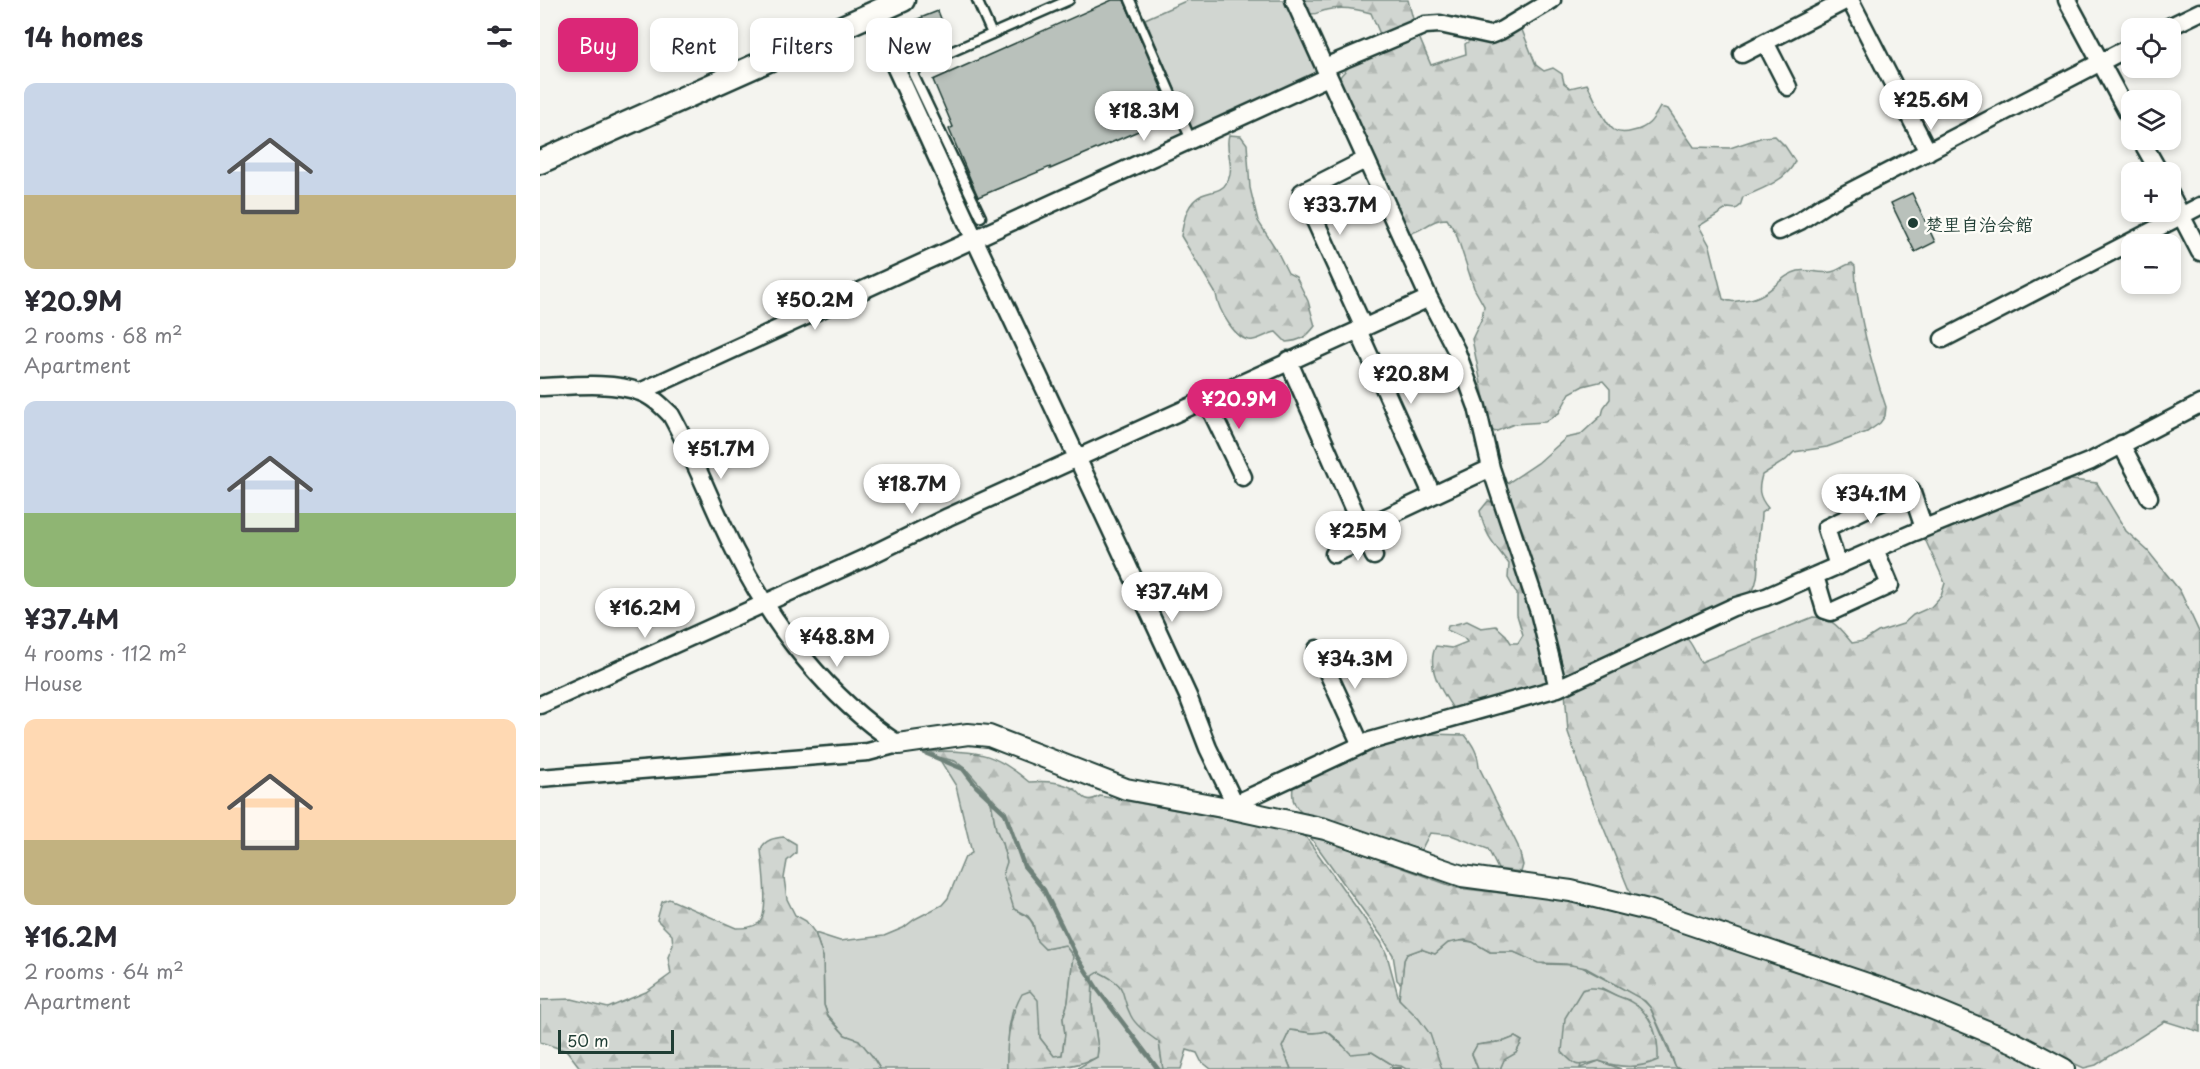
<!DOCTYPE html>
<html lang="en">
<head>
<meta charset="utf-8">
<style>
  :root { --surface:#fff; --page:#f7f7f7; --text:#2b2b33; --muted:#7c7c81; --accent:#db2777 }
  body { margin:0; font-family:"Playpen Sans","Klee One",sans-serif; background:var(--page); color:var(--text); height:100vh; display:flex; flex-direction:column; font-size:22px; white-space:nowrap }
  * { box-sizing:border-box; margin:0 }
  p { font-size:20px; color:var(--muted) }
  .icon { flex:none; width:33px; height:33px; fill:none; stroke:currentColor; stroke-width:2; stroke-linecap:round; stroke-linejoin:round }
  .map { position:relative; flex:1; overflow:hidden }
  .sheet { display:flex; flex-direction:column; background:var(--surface); width:540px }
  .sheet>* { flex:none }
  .banner { position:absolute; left:18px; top:18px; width:570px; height:54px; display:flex; gap:12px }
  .fabs { position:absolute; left:1581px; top:18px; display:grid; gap:12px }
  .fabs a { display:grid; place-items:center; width:60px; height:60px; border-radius:12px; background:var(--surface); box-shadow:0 3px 9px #0003; font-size:30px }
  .scale { position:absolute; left:18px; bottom:15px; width:116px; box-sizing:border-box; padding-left:6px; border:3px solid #1f3d34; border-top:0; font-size:16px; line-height:21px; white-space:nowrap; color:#1f3d34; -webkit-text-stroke:4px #fdfcf7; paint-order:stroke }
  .price { position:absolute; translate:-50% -51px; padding:0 14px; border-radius:21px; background:#fff; color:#222; font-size:20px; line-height:39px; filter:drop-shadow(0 2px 3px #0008) }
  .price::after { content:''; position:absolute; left:50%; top:36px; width:18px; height:14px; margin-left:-9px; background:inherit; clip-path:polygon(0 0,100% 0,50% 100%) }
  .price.on { background:var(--accent); color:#fff }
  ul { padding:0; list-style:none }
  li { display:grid; align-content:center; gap:12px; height:318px; padding:0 24px }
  li span { display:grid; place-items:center; height:186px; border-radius:12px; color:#555 }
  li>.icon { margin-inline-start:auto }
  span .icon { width:108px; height:108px; fill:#fffc; stroke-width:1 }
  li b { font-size:26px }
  h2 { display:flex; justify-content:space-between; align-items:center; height:72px; padding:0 24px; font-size:26px }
  .chip { padding:0 21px; border-radius:12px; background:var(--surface); box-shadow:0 3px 9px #0003; font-size:21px; line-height:54px }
  .chip.on { background:var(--accent); color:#fff }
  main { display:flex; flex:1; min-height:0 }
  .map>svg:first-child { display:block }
  .green { fill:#d1d6d1; stroke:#788a82; stroke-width:1.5 }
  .forest { fill:url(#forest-firs); stroke:#788a82; stroke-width:1.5 }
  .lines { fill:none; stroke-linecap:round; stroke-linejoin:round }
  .stream { stroke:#6e8179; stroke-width:4.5 }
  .building { fill:#b9c1bb; stroke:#1f3d34; stroke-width:1.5 }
  .service-casing { stroke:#1f3d34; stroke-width:13 }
  .minor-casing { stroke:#1f3d34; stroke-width:21 }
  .tertiary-casing { stroke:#1f3d34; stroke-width:24 }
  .secondary-casing { stroke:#1f3d34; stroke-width:27 }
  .service { stroke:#fdfcf7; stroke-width:8 }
  .minor { stroke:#fdfcf7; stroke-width:16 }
  .tertiary { stroke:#fdfcf7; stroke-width:20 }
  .secondary { stroke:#fdfcf7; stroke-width:22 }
  .poi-dot { fill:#1f3d34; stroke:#fdfcf7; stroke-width:2 }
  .labels { text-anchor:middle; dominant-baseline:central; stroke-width:5; stroke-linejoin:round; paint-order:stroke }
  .poi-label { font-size:18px; font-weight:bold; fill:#1f3d34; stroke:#fdfcf7; text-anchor:start }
</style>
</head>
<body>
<main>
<section class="sheet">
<h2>14 homes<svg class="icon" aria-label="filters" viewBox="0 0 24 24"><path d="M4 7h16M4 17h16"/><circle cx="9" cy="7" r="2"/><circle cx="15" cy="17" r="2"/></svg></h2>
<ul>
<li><span style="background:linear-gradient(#c9d6e8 60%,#c2b280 0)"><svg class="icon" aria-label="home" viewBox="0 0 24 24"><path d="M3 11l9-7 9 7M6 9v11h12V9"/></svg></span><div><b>¥20.9M</b><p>2 rooms · 68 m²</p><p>Apartment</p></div></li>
<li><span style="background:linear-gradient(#c9d6e8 60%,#8fb573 0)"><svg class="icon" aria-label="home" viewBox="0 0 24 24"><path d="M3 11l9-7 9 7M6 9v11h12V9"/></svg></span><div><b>¥37.4M</b><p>4 rooms · 112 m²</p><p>House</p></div></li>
<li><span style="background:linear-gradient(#ffd9b3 65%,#c2b280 0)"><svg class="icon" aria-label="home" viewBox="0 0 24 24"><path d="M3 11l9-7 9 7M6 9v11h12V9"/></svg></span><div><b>¥16.2M</b><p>2 rooms · 64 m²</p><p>Apartment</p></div></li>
</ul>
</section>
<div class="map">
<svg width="1660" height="1069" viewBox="0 0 1660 1069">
  <defs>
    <pattern id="forest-firs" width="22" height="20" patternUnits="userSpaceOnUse" patternTransform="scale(1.5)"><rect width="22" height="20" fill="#d1d6d1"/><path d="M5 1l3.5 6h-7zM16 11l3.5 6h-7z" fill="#b3b9b4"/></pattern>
  </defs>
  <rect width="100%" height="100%" fill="#f4f4ef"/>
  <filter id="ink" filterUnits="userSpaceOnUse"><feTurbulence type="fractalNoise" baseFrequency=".0167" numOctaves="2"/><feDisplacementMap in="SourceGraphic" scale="12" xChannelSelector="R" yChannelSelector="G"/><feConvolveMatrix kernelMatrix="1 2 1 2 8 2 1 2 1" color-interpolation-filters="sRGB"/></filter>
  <g filter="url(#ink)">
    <path class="green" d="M648,0h98l32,69 -3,8 -122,55 -48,-113z
      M398,757l17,4 12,9 23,26 6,33 6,14 5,19 3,31 4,16c30,14 13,22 31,40l20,-4 8,11 -5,46 -5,16 2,16 -3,21 -8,1 -14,-18 -2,-18 -25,-11 -4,19 -2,41h-127l-8,-13 -13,-15 -14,-6 -17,-20 -4,-10 -1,-48 -8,-24 25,8 44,-5 19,-8 12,-9 27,-14 6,-7 17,-41 7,-4 -16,-67z
      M915,940l18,2 17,10h24l30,12 34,1 63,33 9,9 25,59 4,3h-54h10l-6,-69 -10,-3 -17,-9 -22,80 19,-7 22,8h-121l4,-10 12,-6 6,-12 -7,-4 -10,4 -28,4 -5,9 6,15h-36l-43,-70 5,-39 3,-6 14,-5 14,5 13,-11z
      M559,972l17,8 37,57 6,5 4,27h-87l21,-12 1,-8 -6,-44 1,-30z
      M750,1030c14,1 23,5 36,1 7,4 10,10 16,14 8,5 21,8 30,7l21,13 -5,4h-97l-9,-22z"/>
    <path class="forest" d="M763,0h105l5,19c-9,9 -20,16 -33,15l-9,-21c-14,-4 -29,-7 -44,-3 -7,1 -10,5 -18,4z
      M980,25l16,40 8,6 9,-3 9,6 2,9 6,5 17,-4c7,12 17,39 27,46 6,4 12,3 19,1 15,-3 20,-11 27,-24l8,2 26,38 36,1 33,-11 12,-1 10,10 10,15c-6,18 -35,29 -52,36l-3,9 -4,3 -8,-1 -29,18 11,20 13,53c10,4 12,2 22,1 28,-4 33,-24 53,-29 10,-2 22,3 33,1 7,-1 13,-7 21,-9l3,3c1,42 17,100 31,141l-1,9 -5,7 -13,9 -40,15 -33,5 -8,8 -24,15c-4,14 -4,21 6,33l-7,5c0,10 -2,19 -3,30 -1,20 4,39 -11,56l-183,82 -61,-195 35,-23 28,-25 14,-3 22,-20 2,-8 6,-8v-10l-7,-8 -20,5 -13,7 -11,20 -14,9 -31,2 -19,8 -5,-4 -18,-89 10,-21 2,-12 -10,-18 -18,-55 -9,-14c-18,0 -23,13 -40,15l-70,-152c15,-29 54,-35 82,-45l12,28 35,-11 -1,-10 6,-4h15z
      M689,135l12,1 6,8 3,44 8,33 18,28 12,24 8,4 12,24 7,25c-8,11 -15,15 -29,16l-10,-10c-8,1 -15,7 -23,8 -17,3 -35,-31 -37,-46l-35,-58c3,-16 5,-33 21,-41 9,-4 20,-3 25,-13 9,-15 -3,-33 2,-47z
      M1523,479l34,4 29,48 22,20 32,40 20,43v398l-35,-11 -69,44 -12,3 -68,-31 -118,-49 -267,-93 -42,-103 -21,-60 -3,-41 120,-54c8,6 10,17 16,25l112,-45c20,0 27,12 39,26l12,-2 14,-9 25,-8 10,-9 18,-8 10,-11 4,-13 -21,-46z
      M948,501l8,2 35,104 19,74 -96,29c-12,-18 -29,-43 -18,-64l16,2 15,-6 -3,-4 -17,-8 1,-4 19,-5 14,7 15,-2 10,9 5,8h7l5,-8 -6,-20v-21l-9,-16 1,-14c-14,-19 -24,-28 -29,-53z
      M888,734l37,1c8,10 13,18 14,32l39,79 5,19 -2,7 -23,-3 -10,-20 -37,-14 -21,-2 -9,17 -115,-33c-10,-9 -15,-15 -13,-29l80,-39z
      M401,751c41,0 56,4 88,31 17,-1 32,-1 47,8 3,2 7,8 11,9 5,2 9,-1 13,-3l203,37 78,109 6,13 12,44 20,20 11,15 12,35h-36l-5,-3 -8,-1 -21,-13 -21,2c-8,-8 -15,-18 -25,-23 -13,4 -22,0 -36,-1l-8,17 9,22h-80l-10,-8 -4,-8 -10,-3 -6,19h-18l-4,-27c-9,-6 -23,-16 -28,-26 -13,-25 0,-28 -32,-44l-6,4 -1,29 6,44 -1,8c-22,12 -61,12 -90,12 -1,-26 2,-52 15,-75l8,-3 8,9 2,38 14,18 8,-1 3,-21 -2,-16 5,-16 5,-46 -8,-11 -20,4 -8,-8 -4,-18 -5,-7 -14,-7 -11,-35 4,-12 -5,-19 -6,-14 -6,-33 -23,-26 -12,-9 -17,-4 -8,-5z
      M772,835l145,53 116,13 55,12 303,105 81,33 34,18h-367l-4,-3 -7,-20 -18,-39 -5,-6 -59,-33 -20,-4 -28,-1 -24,-11h-24l-17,-10 -8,-2 -17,3 -13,11 -14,-5 -14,5 -3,6 -2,21 -2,2 -3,-3 -4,-25 -10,-17 -72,-100z
      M244,837l12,7v9l-9,8 -3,17 3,21 8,16 11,6 9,12 8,24 1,48 4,11 17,19 14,5 13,16 8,13h-299l-14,-18 -27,-9v-42l32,-1 36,9 38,-16 25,-18 -3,-17 5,-12 -1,-10 -15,-15 5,-18 7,-3 67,29c8,0 16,0 23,-5 11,-10 3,-59 2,-74 4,-10 14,-11 23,-12z
      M1049,988c16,-1 18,5 31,9 29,10 39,33 38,63 -20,9 -38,8 -59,1 -23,5 -21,8 -37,-9l3,-34 17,-28z
      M975,1037l7,4 -6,12 -12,7 -4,9h-22l-6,-15 5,-9 28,-4z"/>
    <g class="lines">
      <path class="stream" d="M385,753l38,16 13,17 29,27 19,53 20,24 33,67 21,33 60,79
        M853,1069h7"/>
    </g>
    <path class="building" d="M572,0h12l49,116 -123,53v-2l-72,30 -29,-68 4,-2 -20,-47z
      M398,11l10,25 -12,5 2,6 -33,16 -15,-33z
      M1372,193l23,49 -20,10 -24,-49z"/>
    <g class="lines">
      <defs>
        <path id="service" d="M437,0l15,34
          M590,0l61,140
          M441,217l-68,-143 6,-8 150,-66"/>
        <path id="minor" d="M754,0l135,298 27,52 21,57 14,61 48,144 19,76
          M1310,0l78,152
          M1527,0l65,121
          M331,14l103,224 145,309 69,149 20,52 30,62
          M1627,28l33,-16
          M1225,42l23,45
          M1202,54l105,-54
          M785,67l100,-42 15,-1 50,11 10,-4 52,-31
          M1601,140l18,32
          M1630,194l30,58
          M1239,231l21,-10 24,-16 308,-159
          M824,328l-62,-136 63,-32
          M818,330l74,164
          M1403,339l257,-133
          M748,360l86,196
          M0,387c30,-1 72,-6 100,5 12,4 22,14 31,23 24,43 41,91 64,136 38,75 92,146 163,193
          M100,392l688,-315
          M665,398l38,79
          M1581,444l28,53
          M823,528l128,-60
          M794,554l33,-15
          M1298,566l-12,-38 48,-23 37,-15 13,38
          M1275,576l10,34 6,2 59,-27 -15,-36
          M777,649l44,96
          M0,705l327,-148 81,-40 481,-219
          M0,778l328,-26 30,-8
          M695,804l135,-63 188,-53 175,-81 33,-10 149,-65 176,-71 109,-57"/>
        <path id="tertiary" d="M358,744l70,-10 21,2 137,53 112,21 87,19 137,47 109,15 77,19 249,84 116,48 51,27"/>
        <path id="secondary" d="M0,162l363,-162"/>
      </defs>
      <use href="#service" class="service-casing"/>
      <use href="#minor" class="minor-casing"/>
      <use href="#tertiary" class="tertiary-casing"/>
      <use href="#secondary" class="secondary-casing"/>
      <use href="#service" class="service"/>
      <use href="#minor" class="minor"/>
      <use href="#tertiary" class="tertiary"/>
      <use href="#secondary" class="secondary"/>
    </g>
  </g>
  <circle class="poi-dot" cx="1373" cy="223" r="6"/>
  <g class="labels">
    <g class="poi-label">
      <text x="1385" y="223">楚里自治会館</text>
    </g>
  </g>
</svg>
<div class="fabs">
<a><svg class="icon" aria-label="locate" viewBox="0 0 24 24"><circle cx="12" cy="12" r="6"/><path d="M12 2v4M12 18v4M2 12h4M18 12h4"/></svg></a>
<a><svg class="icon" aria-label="layers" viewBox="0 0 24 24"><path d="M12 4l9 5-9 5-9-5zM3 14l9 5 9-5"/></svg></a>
<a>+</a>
<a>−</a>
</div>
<div class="scale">50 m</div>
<b class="price" style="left:1391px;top:131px">¥25.6M</b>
<b class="price" style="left:604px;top:142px">¥18.3M</b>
<b class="price" style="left:800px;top:236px">¥33.7M</b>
<b class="price" style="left:275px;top:331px">¥50.2M</b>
<b class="price" style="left:871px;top:405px">¥20.8M</b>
<b class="price on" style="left:699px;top:430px">¥20.9M</b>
<b class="price" style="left:181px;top:480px">¥51.7M</b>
<b class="price" style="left:372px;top:515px">¥18.7M</b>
<b class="price" style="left:1331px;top:525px">¥34.1M</b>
<b class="price" style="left:818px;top:562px">¥25M</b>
<b class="price" style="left:632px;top:623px">¥37.4M</b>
<b class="price" style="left:105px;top:639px">¥16.2M</b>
<b class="price" style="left:297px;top:668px">¥48.8M</b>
<b class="price" style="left:815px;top:690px">¥34.3M</b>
<div class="banner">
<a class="chip on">Buy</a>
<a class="chip">Rent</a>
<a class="chip">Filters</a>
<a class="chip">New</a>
</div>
</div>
</main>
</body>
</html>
